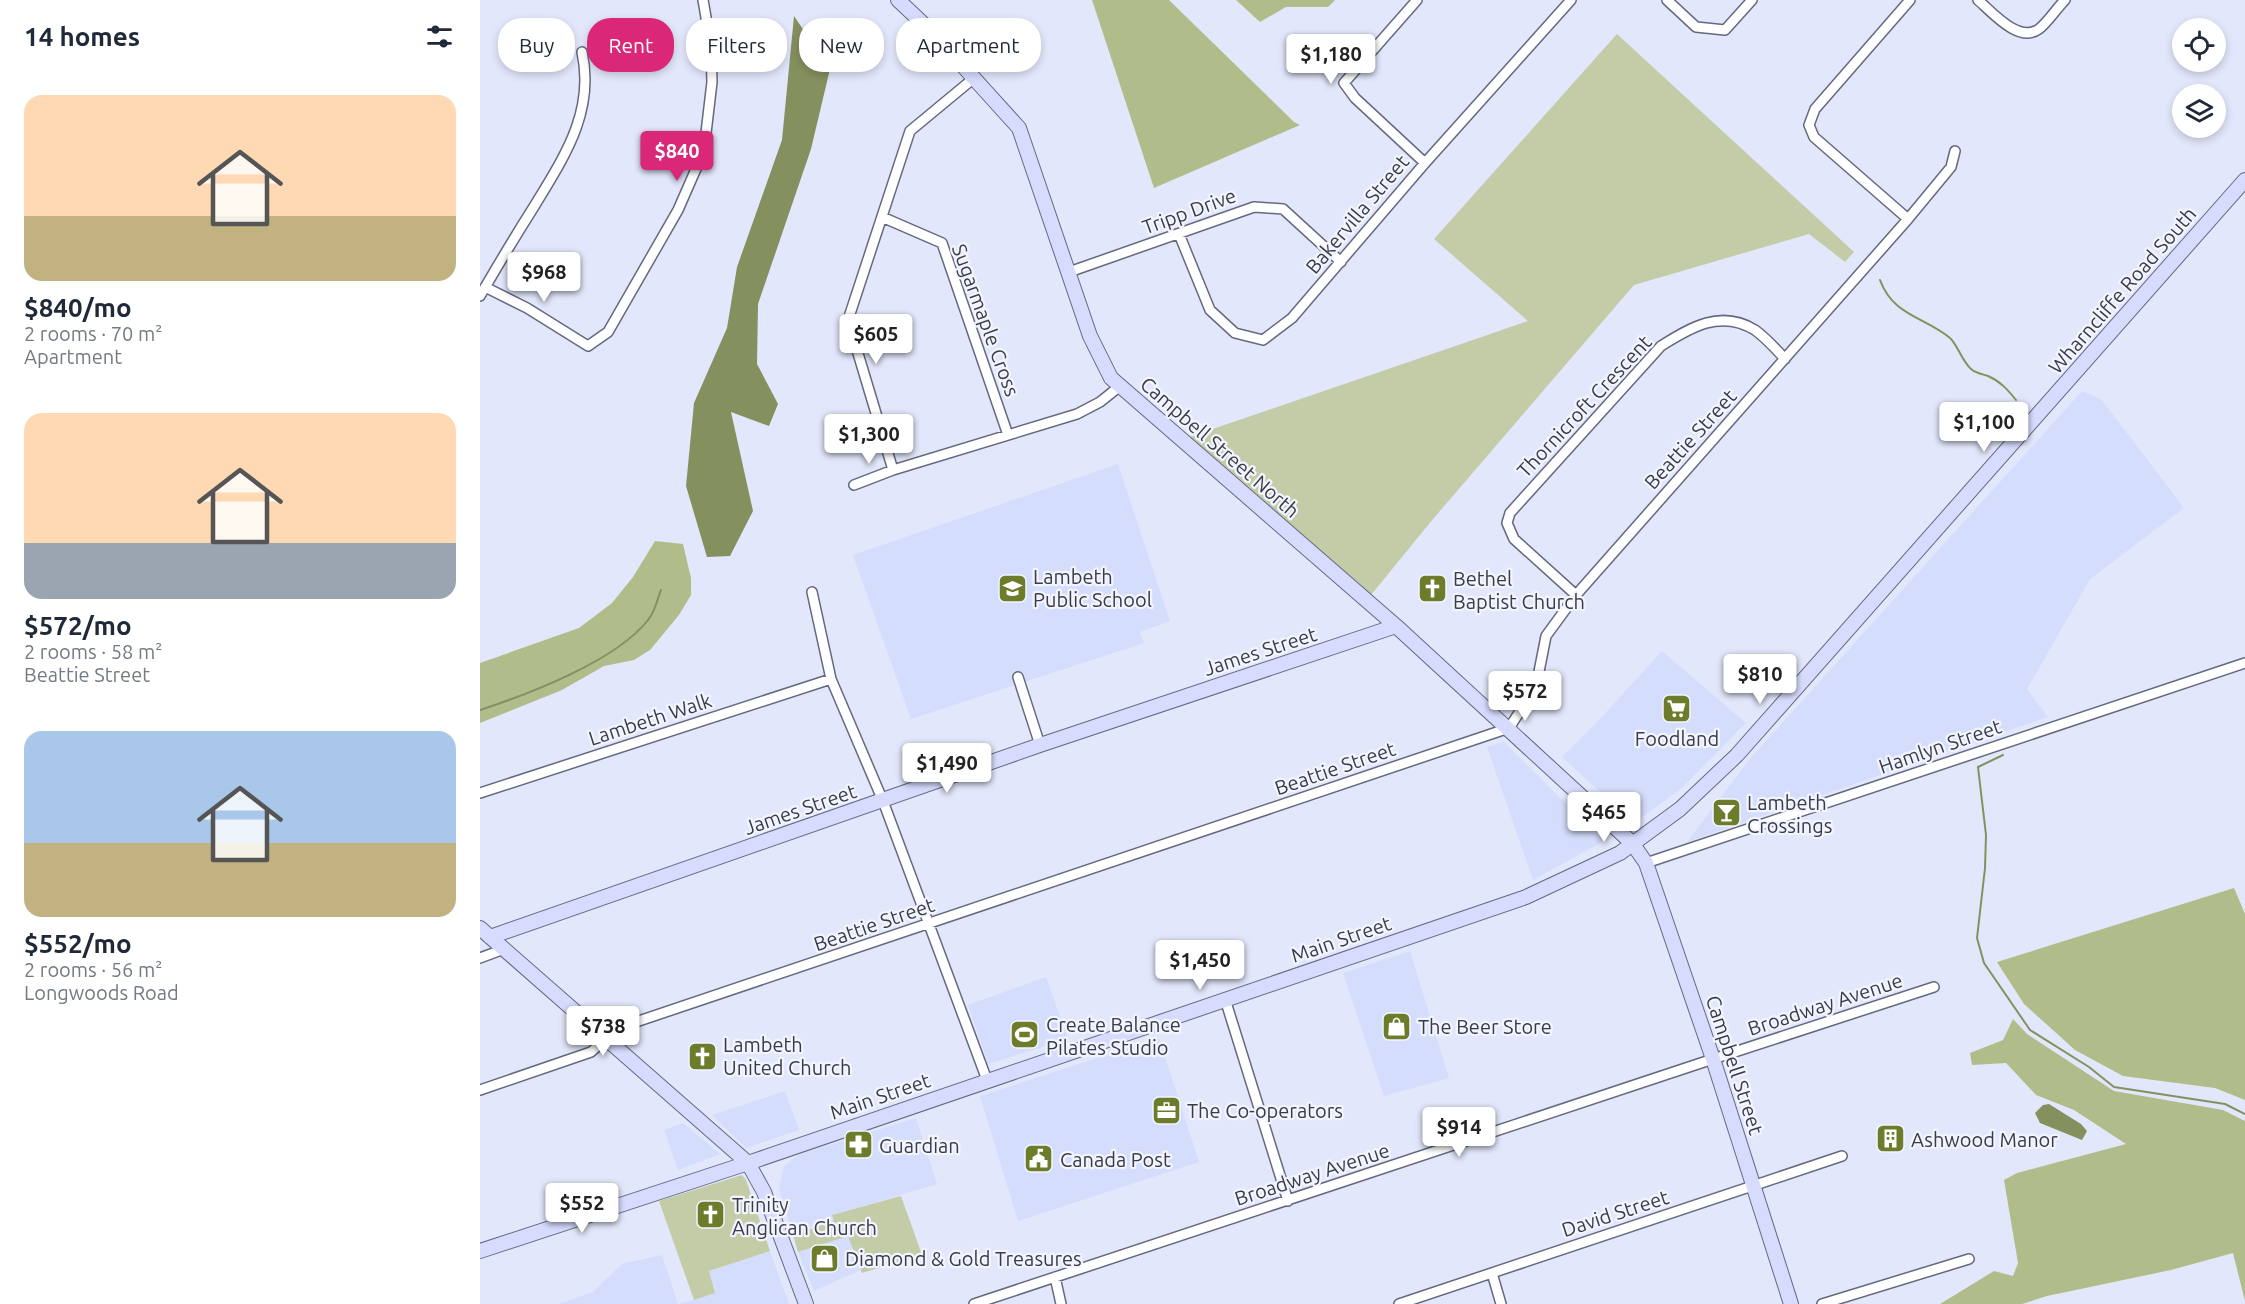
<!DOCTYPE html>
<html lang="en">
<head>
<meta charset="utf-8">
<style>
  :root { --surface:#fff; --page:#f2f2f3; --text:#1f2937; --muted:#747a83; --accent:#db2777 }
  body { margin:0; font-family:Ubuntu,sans-serif; background:var(--page); color:var(--text); height:100vh; display:flex; flex-direction:column; font-size:22px; white-space:nowrap }
  * { box-sizing:border-box; margin:0 }
  p { font-size:20px; color:var(--muted) }
  .icon { flex:none; width:33px; height:33px; fill:none; stroke:currentColor; stroke-width:2; stroke-linecap:round; stroke-linejoin:round }
  .map { position:relative; flex:1; overflow:hidden }
  .panel { display:flex; flex-direction:column; background:var(--surface); width:480px }
  .panel>* { flex:none }
  .banner { position:absolute; left:18px; top:18px; width:570px; height:54px; display:flex; gap:12px }
  .buttons { position:absolute; left:1692px; top:18px; display:grid; gap:12px }
  .buttons a { display:grid; place-items:center; width:54px; height:54px; border-radius:50%; background:var(--surface); box-shadow:0 3px 9px #0003; font-size:30px }
  .price { position:absolute; translate:-50% -51px; padding:0 14px; border-radius:6px; background:#fff; color:#222; font-size:20px; line-height:39px; filter:drop-shadow(0 2px 3px #0008) }
  .price::after { content:''; position:absolute; left:50%; top:36px; width:18px; height:14px; margin-left:-9px; background:inherit; clip-path:polygon(0 0,100% 0,50% 100%) }
  .price.active { background:var(--accent); color:#fff }
  ul { padding:0; list-style:none }
  li { display:grid; align-content:center; gap:12px; height:318px; padding:0 24px }
  li span { display:grid; place-items:center; height:186px; border-radius:18px; color:#555 }
  li>.icon { margin-inline-start:auto }
  span .icon { width:108px; height:108px; fill:#fffc; stroke-width:1 }
  li b { font-size:26px }
  h2 { display:flex; justify-content:space-between; align-items:center; height:72px; padding:0 24px; font-size:26px }
  .chip { padding:0 21px; border-radius:24px; background:var(--surface); box-shadow:0 3px 9px #0003; font-size:21px; line-height:54px }
  .chip.active { background:var(--accent); color:#fff }
  main { display:flex; flex:1; min-height:0 }
  .map>svg:first-child { display:block }
  .built { fill:#d5ddfc }
  .green { fill:#c3cca7 }
  .forest { fill:#b0bd8a }
  .water { fill:#85905f }
  .lines { fill:none; stroke-linecap:round; stroke-linejoin:round }
  .stream { stroke:#85905f; stroke-width:2 }
  .street-casing { stroke:#64697f; stroke-width:12 }
  .secondary-casing { stroke:#64697f; stroke-width:16 }
  .street { stroke:#fff; stroke-width:9 }
  .secondary { stroke:#d7dcfe; stroke-width:14 }
  .labels { text-anchor:middle; dominant-baseline:central; stroke-width:4.5; stroke-linejoin:round; paint-order:stroke }
  .street-label { font-size:20px; fill:#393b45; stroke:#f2f5ff }
  .poi-label { font-size:20px; fill:#393b45; stroke:#f2f5ff; text-anchor:start }
</style>
</head>
<body>
<main>
<section class="panel">
<h2>14 homes<svg class="icon" aria-label="filters" viewBox="0 0 24 24"><path d="M4 7h16M4 17h16"/><circle cx="9" cy="7" r="2"/><circle cx="15" cy="17" r="2"/></svg></h2>
<ul>
<li><span style="background:linear-gradient(#ffd9b3 65%,#c2b280 0)"><svg class="icon" aria-label="home" viewBox="0 0 24 24"><path d="M3 11l9-7 9 7M6 9v11h12V9"/></svg></span><div><b>$840/mo</b><p>2 rooms · 70 m²</p><p>Apartment</p></div></li>
<li><span style="background:linear-gradient(#ffd9b3 70%,#9aa5b1 0)"><svg class="icon" aria-label="home" viewBox="0 0 24 24"><path d="M3 11l9-7 9 7M6 9v11h12V9"/></svg></span><div><b>$572/mo</b><p>2 rooms · 58 m²</p><p>Beattie Street</p></div></li>
<li><span style="background:linear-gradient(#a9c7e8 60%,#c2b280 0)"><svg class="icon" aria-label="home" viewBox="0 0 24 24"><path d="M3 11l9-7 9 7M6 9v11h12V9"/></svg></span><div><b>$552/mo</b><p>2 rooms · 56 m²</p><p>Longwoods Road</p></div></li>
</ul>
</section>
<div class="map">
<svg width="1765" height="1304" viewBox="0 0 1765 1304">
  <rect width="100%" height="100%" fill="#e2e7fb"/>
  <path class="built" d="M1602,391l19,8 83,109 -94,71 -63,110 21,28 -361,125 62,-82z
    M638,464l52,157 -30,11 4,11 -233,76 -58,-164z
    M1182,651l84,72 -63,64 -49,36 -72,-66 37,-37z
    M1024,742l100,99 -71,39 -46,-133z
    M930,951l39,127 -65,18 -41,-123z
    M566,977l22,62 -80,25 -20,-59z
    M679,1038l40,124 -181,59 -38,-125z
    M305,1091l14,39 -53,18 -34,-33z
    M436,1118l21,66 -104,31 1,6 -41,14 -14,-46 5,-23 16,-12z
    M203,1123l37,31 -42,16 -14,-40z
    M368,1236l13,34 -47,21 -16,-39z
    M290,1251l19,53h-110l36,-11 -6,-22z
    M182,1255l16,49h-119l34,-12 29,-28z"/>
  <path class="green" d="M1137,34l237,218 -9,10 -36,-28 -175,51 -201,234 -71,87 -184,-165 350,-120 -94,-82z
    M262,1175l4,5 24,71 -61,20 6,22 -21,7 -35,-99z
    M421,1196l21,59 -60,18 -14,-37 -50,16 -5,-17 41,-14 -2,-6z"/>
  <path class="forest" d="M612,0h77l125,122 6,3 -146,63z
    M756,0h99l-7,7h-42l-26,15z
    M175,541l28,3 8,34v17l-12,20 -29,35 -16,10 -30,6 -42,24 -82,33v-60l99,-35 33,-25 21,-26z
    M1754,888l11,26v186l-30,-12 -92,-12 -48,-26 -51,-46 -27,-42z
    M1533,1019l14,15 87,57 109,19 22,11v180l-12,-48 -62,17 -124,26 -25,8h-82l54,-33 19,5 5,-13 -14,-83 13,-7 109,-29 -52,-34 -38,-15 -30,-32 -34,2 -2,-12 33,-13z"/>
  <path class="water" d="M314,16l36,53 -19,80 -53,155 -1,60 21,40 -9,22 -38,-14 22,99 -23,45 -23,1 -21,-71 8,-83 33,-75 10,-61 45,-127z
    M1569,1104l32,20 6,7 -5,9 -42,-17 -5,-10 8,-8z"/>
  <g class="lines">
    <path class="stream" d="M1400,280c13,36 45,37 70,58 7,6 12,23 21,31 4,4 11,5 17,7 12,5 20,14 28,24
      M0,710c49,-16 136,-49 168,-90 7,-8 9,-20 13,-30
      M1523,755l-25,12 8,68 -1,33 -8,70 7,25 46,67 59,37 25,20 111,17 20,10"/>
    <defs>
      <path id="street" d="M937,0l-73,83 11,15 70,65
        M1187,0l29,27 29,3 27,-30
        M1498,0c14,12 41,44 61,29 9,-7 17,-20 26,-29
        M494,78l-64,53 -62,189 45,150 184,-56 23,-12 20,-16
        M402,217l60,26 66,192
        M1428,219l-94,-82 -5,-12 6,-16 95,-109
        M699,234l31,76 25,23 28,7 29,-22 133,-155 146,-163
        M589,272l185,-65 29,2 58,53
        M5,287l42,21 61,38 20,-14 70,-122 21,-48 7,-29 6,-51 -1,-36 -8,-46
        M0,296c18,-31 36,-61 55,-91 29,-48 60,-93 47,-153
        M374,485l39,-15
        M332,592l19,87 52,122 104,279
        M1096,595l-62,-56 -7,-16 3,-10 151,-167c30,-19 60,-37 94,-16 11,8 21,19 30,29
        M538,677l22,68
        M0,793l351,-114
        M1166,863l599,-200
        M0,958l24,-9
        M745,999l63,202
        M0,1090l111,-38 27,-24 891,-300 27,-41 10,-51 30,-41 332,-376 43,-52 4,-16
        M1012,1273l9,31
        M575,1277l6,27
        M494,1304l739,-245 221,-72
        M919,1304l443,-148
        M1342,1304l147,-45"/>
      <path id="secondary" d="M418,0l36,34 85,94 71,208 21,42 285,248 236,217 14,20 67,196 78,245
        M0,928l268,235 16,29 42,112
        M10,937l550,-192 356,-119
        M0,1251l268,-88 778,-266 94,-44 60,-44 57,-54 508,-575"/>
    </defs>
    <use href="#street" class="street-casing"/>
    <use href="#secondary" class="secondary-casing"/>
    <use href="#street" class="street"/>
    <use href="#secondary" class="secondary"/>
  </g>
  <defs>
    <symbol id="school-square" viewBox="-11 -11 22 22"><rect x="-9" y="-9" width="18" height="18" rx="4" fill="#6c7c2a" stroke="#f2f5ff"/><path d="M0-5L7-2L0 1L-7-2ZM-4 1L0 2.5L4 1V4Q0 6-4 4Z" fill="#fff"/></symbol>
    <symbol id="church-square" viewBox="-11 -11 22 22"><rect x="-9" y="-9" width="18" height="18" rx="4" fill="#6c7c2a" stroke="#f2f5ff"/><path d="M-1.2-6h2.4v3.5h3.3v2.4h-3.3V6h-2.4V-.1h-3.3v-2.4h3.3Z" fill="#fff"/></symbol>
    <symbol id="supermarket-square" viewBox="-11 -11 22 22"><rect x="-9" y="-9" width="18" height="18" rx="4" fill="#6c7c2a" stroke="#f2f5ff"/><path d="M-6-5.5h2.5l.6 2H6L4.5 2H-2.5L-4.4-4H-6ZM-1.5 3.2a1.3 1.3 0 1 0 .1 0ZM3 3.2a1.3 1.3 0 1 0 .1 0Z" fill="#fff"/></symbol>
    <symbol id="bar-square" viewBox="-11 -11 22 22"><rect x="-9" y="-9" width="18" height="18" rx="4" fill="#6c7c2a" stroke="#f2f5ff"/><path d="M-6-5H6L.8 .8V4.5H3.5V6h-7V4.5H-.8V.8Z" fill="#fff"/></symbol>
    <symbol id="shop-square" viewBox="-11 -11 22 22"><rect x="-9" y="-9" width="18" height="18" rx="4" fill="#6c7c2a" stroke="#f2f5ff"/><path d="M-5-2.5h2.3a2.7 3.5 0 0 1 5.4 0H5L5.5 6h-11ZM-1.5-2.5h3a1.5 2.3 0 0 0-3 0Z" fill="#fff"/></symbol>
    <symbol id="stadium-square" viewBox="-11 -11 22 22"><rect x="-9" y="-9" width="18" height="18" rx="4" fill="#6c7c2a" stroke="#f2f5ff"/><path d="M0-5a6.5 5 0 1 0 0 10a6.5 5 0 1 0 0-10ZM-3.5-1.8h7v3.6h-7Z" fill="#fff"/></symbol>
    <symbol id="office-square" viewBox="-11 -11 22 22"><rect x="-9" y="-9" width="18" height="18" rx="4" fill="#6c7c2a" stroke="#f2f5ff"/><path d="M-6-3h4V-5.5h4V-3h4V5H-6ZM-1-4.5V-3h2v-1.5ZM-6 0V1H6V0Z" fill="#fff"/></symbol>
    <symbol id="building-square" viewBox="-11 -11 22 22"><rect x="-9" y="-9" width="18" height="18" rx="4" fill="#6c7c2a" stroke="#f2f5ff"/><path d="M-4-6H4V6H1V3H-1V6H-4ZM-2.5-4.3h1.7v1.8h-1.7ZM.8-4.3h1.7v1.8H.8ZM-2.5-1h1.7V.8h-1.7ZM.8-1h1.7V.8H.8Z" fill="#fff"/></symbol>
    <symbol id="pharmacy-square" viewBox="-11 -11 22 22"><rect x="-9" y="-9" width="18" height="18" rx="4" fill="#6c7c2a" stroke="#f2f5ff"/><path d="M-2-6h4v4h4v4h-4v4h-4v-4h-4v-4h4Z" fill="#fff"/></symbol>
    <symbol id="civic-square" viewBox="-11 -11 22 22"><rect x="-9" y="-9" width="18" height="18" rx="4" fill="#6c7c2a" stroke="#f2f5ff"/><path d="M-.6-6.5H3V-4.5H.6V-3L4-1V1h2V6H-6V1h2V-1L-.6-3ZM-1.2 2.5V6h2.4V2.5Z" fill="#fff"/></symbol>
  </defs>
  <g fill-rule="evenodd">
    <use href="#school-square" x="516" y="572" width="33" height="33"/>
    <use href="#church-square" x="936" y="572" width="33" height="33"/>
    <use href="#supermarket-square" x="1180" y="692" width="33" height="33"/>
    <use href="#bar-square" x="1230" y="796" width="33" height="33"/>
    <use href="#shop-square" x="900" y="1010" width="33" height="33"/>
    <use href="#stadium-square" x="528" y="1018" width="33" height="33"/>
    <use href="#church-square" x="206" y="1040" width="33" height="33"/>
    <use href="#office-square" x="670" y="1094" width="33" height="33"/>
    <use href="#building-square" x="1394" y="1122" width="33" height="33"/>
    <use href="#pharmacy-square" x="362" y="1128" width="33" height="33"/>
    <use href="#civic-square" x="542" y="1142" width="33" height="33"/>
    <use href="#church-square" x="214" y="1198" width="33" height="33"/>
    <use href="#shop-square" x="328" y="1242" width="33" height="33"/>
  </g>
  <g class="labels">
    <g class="street-label">
      <text transform="translate(709 211) rotate(-20)">Tripp Drive</text>
      <text transform="translate(877 214) rotate(-50)">Bakervilla Street</text>
      <text transform="translate(1642 290) rotate(-49)">Wharncliffe Road South</text>
      <text transform="translate(506 320) rotate(70)">Sugarmaple Cross</text>
      <text transform="translate(1104 406) rotate(-47)">Thornicroft Crescent</text>
      <text transform="translate(1210 439) rotate(-48)">Beattie Street</text>
      <text transform="translate(740 447) rotate(41)">Campbell Street North</text>
      <text transform="translate(780 651) rotate(-18)">James Street</text>
      <text transform="translate(170 719) rotate(-18)">Lambeth Walk</text>
      <text transform="translate(1460 746) rotate(-19)">Hamlyn Street</text>
      <text transform="translate(855 768) rotate(-19)">Beattie Street</text>
      <text transform="translate(320 809) rotate(-19)">James Street</text>
      <text transform="translate(394 924) rotate(-19)">Beattie Street</text>
      <text transform="translate(861 939) rotate(-19)">Main Street</text>
      <text transform="translate(1345 1004) rotate(-18)">Broadway Avenue</text>
      <text transform="translate(1255 1065) rotate(72)">Campbell Street</text>
      <text transform="translate(400 1096) rotate(-19)">Main Street</text>
      <text transform="translate(832 1174) rotate(-18)">Broadway Avenue</text>
      <text transform="translate(1135 1213) rotate(-18)">David Street</text>
    </g>
    <g class="poi-label">
      <text x="553" y="576">Lambeth<tspan x="553" dy="23">Public School</tspan></text>
      <text x="973" y="578">Bethel<tspan x="973" dy="23">Baptist Church</tspan></text>
      <text x="1197" y="738" text-anchor="middle">Foodland</text>
      <text x="1267" y="802">Lambeth<tspan x="1267" dy="23">Crossings</tspan></text>
      <text x="566" y="1024">Create Balance<tspan x="566" dy="23">Pilates Studio</tspan></text>
      <text x="938" y="1026">The Beer Store</text>
      <text x="243" y="1044">Lambeth<tspan x="243" dy="23">United Church</tspan></text>
      <text x="707" y="1110">The Co-operators</text>
      <text x="1431" y="1139">Ashwood Manor</text>
      <text x="399" y="1145">Guardian</text>
      <text x="580" y="1159">Canada Post</text>
      <text x="252" y="1204">Trinity<tspan x="252" dy="23">Anglican Church</tspan></text>
      <text x="365" y="1258">Diamond &amp; Gold Treasures</text>
    </g>
  </g>
</svg>
<div class="buttons">
<a><svg class="icon" aria-label="locate" viewBox="0 0 24 24"><circle cx="12" cy="12" r="6"/><path d="M12 2v4M12 18v4M2 12h4M18 12h4"/></svg></a>
<a><svg class="icon" aria-label="layers" viewBox="0 0 24 24"><path d="M12 4l9 5-9 5-9-5zM3 14l9 5 9-5"/></svg></a>
</div>
<b class="price" style="left:851px;top:85px">$1,180</b>
<b class="price active" style="left:197px;top:182px">$840</b>
<b class="price" style="left:64px;top:303px">$968</b>
<b class="price" style="left:396px;top:365px">$605</b>
<b class="price" style="left:1504px;top:453px">$1,100</b>
<b class="price" style="left:389px;top:465px">$1,300</b>
<b class="price" style="left:1280px;top:705px">$810</b>
<b class="price" style="left:1045px;top:722px">$572</b>
<b class="price" style="left:467px;top:794px">$1,490</b>
<b class="price" style="left:1124px;top:843px">$465</b>
<b class="price" style="left:720px;top:991px">$1,450</b>
<b class="price" style="left:123px;top:1057px">$738</b>
<b class="price" style="left:979px;top:1158px">$914</b>
<b class="price" style="left:102px;top:1234px">$552</b>
<div class="banner">
<a class="chip">Buy</a>
<a class="chip active">Rent</a>
<a class="chip">Filters</a>
<a class="chip">New</a>
<a class="chip">Apartment</a>
</div>
</div>
</main>
</body>
</html>
